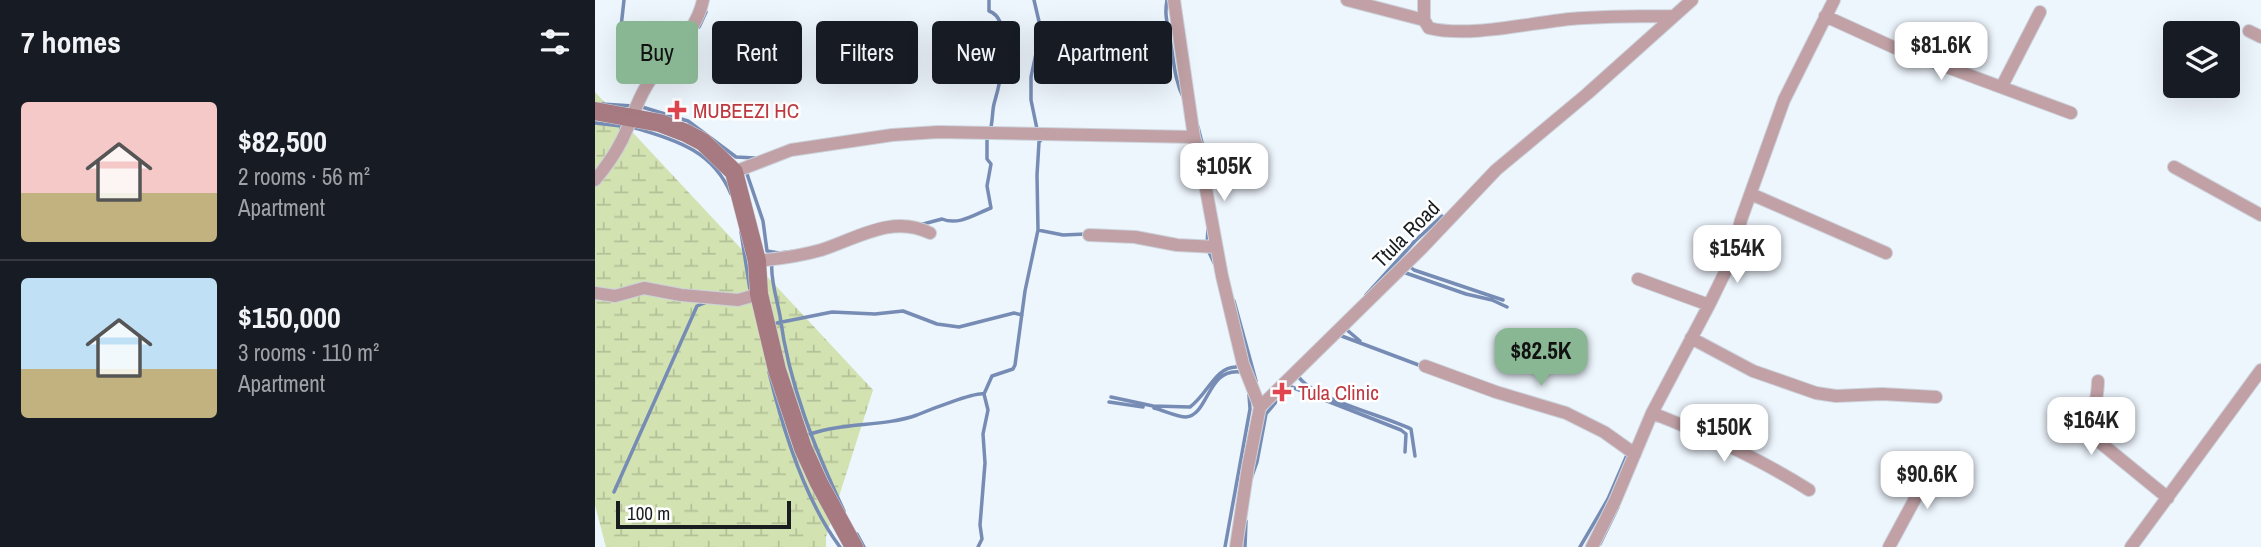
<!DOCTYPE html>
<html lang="en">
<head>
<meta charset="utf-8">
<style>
  :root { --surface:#171b24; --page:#20242c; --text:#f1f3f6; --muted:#9ea1a6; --line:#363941; --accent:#8ab793 }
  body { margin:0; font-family:"Archivo Narrow",sans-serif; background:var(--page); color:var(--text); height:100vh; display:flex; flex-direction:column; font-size:26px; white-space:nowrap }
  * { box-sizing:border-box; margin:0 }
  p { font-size:23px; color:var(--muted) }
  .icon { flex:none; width:38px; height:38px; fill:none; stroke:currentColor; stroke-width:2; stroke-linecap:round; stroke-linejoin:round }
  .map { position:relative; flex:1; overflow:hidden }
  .drawer { display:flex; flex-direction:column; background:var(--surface); width:595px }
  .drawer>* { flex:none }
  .top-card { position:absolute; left:21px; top:21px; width:665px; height:63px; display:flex; gap:14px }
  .buttons { position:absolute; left:1568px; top:21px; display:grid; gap:14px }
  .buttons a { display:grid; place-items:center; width:77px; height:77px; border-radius:7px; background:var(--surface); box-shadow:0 7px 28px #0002; font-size:35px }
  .scale { position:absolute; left:21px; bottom:18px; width:175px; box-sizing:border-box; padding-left:7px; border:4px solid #1a1d20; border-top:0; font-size:19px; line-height:24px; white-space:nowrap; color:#1a1d20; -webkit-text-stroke:5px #fff; paint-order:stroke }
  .price { position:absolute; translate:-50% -60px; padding:0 16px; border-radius:14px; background:#fff; color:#222; font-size:23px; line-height:46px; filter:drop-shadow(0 2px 4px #0008) }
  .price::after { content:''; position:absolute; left:50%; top:42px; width:21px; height:16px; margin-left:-10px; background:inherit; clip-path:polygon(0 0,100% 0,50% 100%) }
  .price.on { background:var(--accent); color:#111 }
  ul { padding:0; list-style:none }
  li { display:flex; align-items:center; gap:21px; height:175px; padding:0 21px }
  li+li { border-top:2px solid var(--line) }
  li span { display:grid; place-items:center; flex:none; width:196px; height:140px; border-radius:7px; color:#555 }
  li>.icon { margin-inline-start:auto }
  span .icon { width:84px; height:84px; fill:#fffc; stroke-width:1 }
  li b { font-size:30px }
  h2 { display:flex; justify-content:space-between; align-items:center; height:84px; padding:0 21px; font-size:30px }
  .tag { padding:0 24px; border-radius:7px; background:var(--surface); box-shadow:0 7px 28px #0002; font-size:24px; line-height:63px }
  .tag.on { background:var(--accent); color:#111 }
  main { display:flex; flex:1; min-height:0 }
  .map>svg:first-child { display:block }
  .wetland { fill:url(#wetland-marsh) }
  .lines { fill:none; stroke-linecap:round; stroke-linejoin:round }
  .stream { stroke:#768cb4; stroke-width:3.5 }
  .street-casing { stroke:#cbd2da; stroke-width:14 }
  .secondary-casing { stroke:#cbd2da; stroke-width:19 }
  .street { stroke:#c1a1a6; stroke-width:12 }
  .secondary { stroke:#a77980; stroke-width:18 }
  .health-dot { fill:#e0444e; stroke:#fff; stroke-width:2.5 }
  .labels { text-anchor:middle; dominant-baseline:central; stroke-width:5; stroke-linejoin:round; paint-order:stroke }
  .health-label { font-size:21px; fill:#be3a42; stroke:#fff; text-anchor:start }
  .street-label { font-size:21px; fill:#1a1d20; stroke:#fff }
</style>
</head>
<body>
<main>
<section class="drawer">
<h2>7 homes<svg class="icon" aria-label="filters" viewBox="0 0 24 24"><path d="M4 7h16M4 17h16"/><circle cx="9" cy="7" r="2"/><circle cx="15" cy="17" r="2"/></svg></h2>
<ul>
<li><span style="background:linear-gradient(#f6c9c9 65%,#c2b280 0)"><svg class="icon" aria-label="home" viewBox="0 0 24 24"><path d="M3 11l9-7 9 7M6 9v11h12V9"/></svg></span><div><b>$82,500</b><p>2 rooms · 56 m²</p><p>Apartment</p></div></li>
<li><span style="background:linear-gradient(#bfe0f5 65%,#c2b280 0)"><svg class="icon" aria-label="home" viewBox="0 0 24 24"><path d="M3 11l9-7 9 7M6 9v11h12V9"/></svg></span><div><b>$150,000</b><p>3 rooms · 110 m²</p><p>Apartment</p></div></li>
</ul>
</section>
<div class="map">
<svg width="1666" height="547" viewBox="0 0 1666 547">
  <defs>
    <pattern id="wetland-marsh" width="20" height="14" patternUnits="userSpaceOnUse" patternTransform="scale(1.75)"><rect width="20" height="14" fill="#d2e2b1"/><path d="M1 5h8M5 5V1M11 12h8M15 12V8" fill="none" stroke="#b4c198"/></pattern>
  </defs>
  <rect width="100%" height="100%" fill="#edf5fd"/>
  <path class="wetland" d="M0,92l278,298 -47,147v10h-220l-11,-42z"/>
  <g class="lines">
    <path class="stream" d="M394,0v11c26,9 11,73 5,93 -2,8 -1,17 -4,27
      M439,0l7,30 -10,47v23l6,29
      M572,0c-3,17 1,23 3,39 4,21 4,41 14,60
      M104,27l7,-15
      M25,36l4,-36
      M67,73l13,-12 11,-16
      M7,104l31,2
      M47,107l46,14 48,36 19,1
      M0,123l26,3v5
      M37,127c42,13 80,22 99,67
      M603,127l5,20
      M340,135l52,2v22l4,5 -4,22 4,22c-16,6 -32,18 -49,11l-30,8 -27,-3 -17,4 -26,12 -29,9 -34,4 -12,-2 -4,-30 -17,-50c51,-28 131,-33 189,-36z
      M443,230l25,5 23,-1
      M146,232l9,58
      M612,244l1,-16
      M613,250l7,15
      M177,263c-2,15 5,36 8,53 9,69 35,133 64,195
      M814,266l5,4 89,30
      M808,272l63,22 26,6 15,7
      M771,295l49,-54 27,-25
      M639,301l22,80
      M182,323l55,-11 43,2 28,-3 34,13 22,3 55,-14 8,2
      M753,327l-1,3 13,11
      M744,335l85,32
      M174,372c14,58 35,127 71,175
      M703,376c15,23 85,39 113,53l4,27
      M694,386l112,44 5,4 -1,18
      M516,397l42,9 37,1c18,-13 25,-40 46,-40l3,-3
      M514,402l34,5
      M559,408c9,2 23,9 32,9 23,-2 21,-50 55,-45
      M215,434c35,-12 73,-7 107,-19 12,-5 58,-23 67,-21
      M656,479l6,-17 9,-48 19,-23
      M19,492l83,-186 10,-4
      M262,534l7,13
      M1005,544l18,-37
      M383,547l4,-8 -2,-14 5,-62 -2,-29 5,-24 -4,-16 8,-18 21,-7 2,-4 10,-74 13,-61 -1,-55 2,-33 3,-3
      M630,547l25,-138 -1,-14
      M650,547l1,-26
      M985,547l28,-48 19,-44 -2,-2"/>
    <defs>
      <path id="street" d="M579,0l20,137 7,25 21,114 21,88 17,43
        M752,0l77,20
        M829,0v20l5,8c39,10 100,-5 141,-9 34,-3 69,-3 103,-3
        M1230,16l68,31 178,66
        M1654,31l12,6
        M1407,86l38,-74
        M1579,167l87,48
        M139,172l57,-22 101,-15 46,-3 256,5
        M0,180c10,-12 20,-26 27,-40 9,-18 14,-37 25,-55 17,-29 49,-50 56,-85
        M1156,194l135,59
        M494,235l46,2 42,8 39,2
        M162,261c21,-2 43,-5 64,-11 35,-11 71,-36 109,-17
        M1043,279l71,26
        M0,293l20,3 29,-8 37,7 57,5 21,-6
        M1096,338l62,33 63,22 20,3 46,-2 54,3
        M830,366l71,26 70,21 38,19 31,22
        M1503,381c0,19 -7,35 -7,54l77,63
        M1057,413c54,21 108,46 157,77
        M641,547l12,-80 12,-60 161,-158 75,-79 91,-76 105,-94
        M997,547l23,-46 37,-88 57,-108 22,-45 10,-40 43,-120 50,-100
        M1294,547l47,-87
        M1536,547l130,-177"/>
      <path id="secondary" d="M0,111l65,12 26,10 17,9 31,30 23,89 2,33 18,76 26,78 16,35 35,64"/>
    </defs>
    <use href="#street" class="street-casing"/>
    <use href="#secondary" class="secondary-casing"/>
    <use href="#street" class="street"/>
    <use href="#secondary" class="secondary"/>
  </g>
  <g class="health-dot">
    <path d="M78.5 99.5h7v7h7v7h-7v7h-7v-7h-7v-7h7z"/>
    <path d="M683.5 381.5h7v7h7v7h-7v7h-7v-7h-7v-7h7z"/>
  </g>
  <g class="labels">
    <g class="health-label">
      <text x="98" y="110">MUBEEZI HC</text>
      <text x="703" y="392">Tula Clinic</text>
    </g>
    <g class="street-label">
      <text transform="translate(811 234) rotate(-45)">Ttula Road</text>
    </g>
  </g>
</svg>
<div class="buttons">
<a><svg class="icon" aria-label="layers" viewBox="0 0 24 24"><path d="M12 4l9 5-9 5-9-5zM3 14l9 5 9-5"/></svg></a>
</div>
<div class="scale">100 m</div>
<b class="price" style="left:1346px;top:82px">$81.6K</b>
<b class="price" style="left:629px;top:203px">$105K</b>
<b class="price" style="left:1142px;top:285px">$154K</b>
<b class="price on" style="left:946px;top:388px">$82.5K</b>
<b class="price" style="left:1496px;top:457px">$164K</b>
<b class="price" style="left:1129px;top:464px">$150K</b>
<b class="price" style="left:1332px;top:511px">$90.6K</b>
<div class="top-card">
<a class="tag on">Buy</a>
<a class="tag">Rent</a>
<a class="tag">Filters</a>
<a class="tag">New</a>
<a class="tag">Apartment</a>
</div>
</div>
</main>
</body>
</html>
